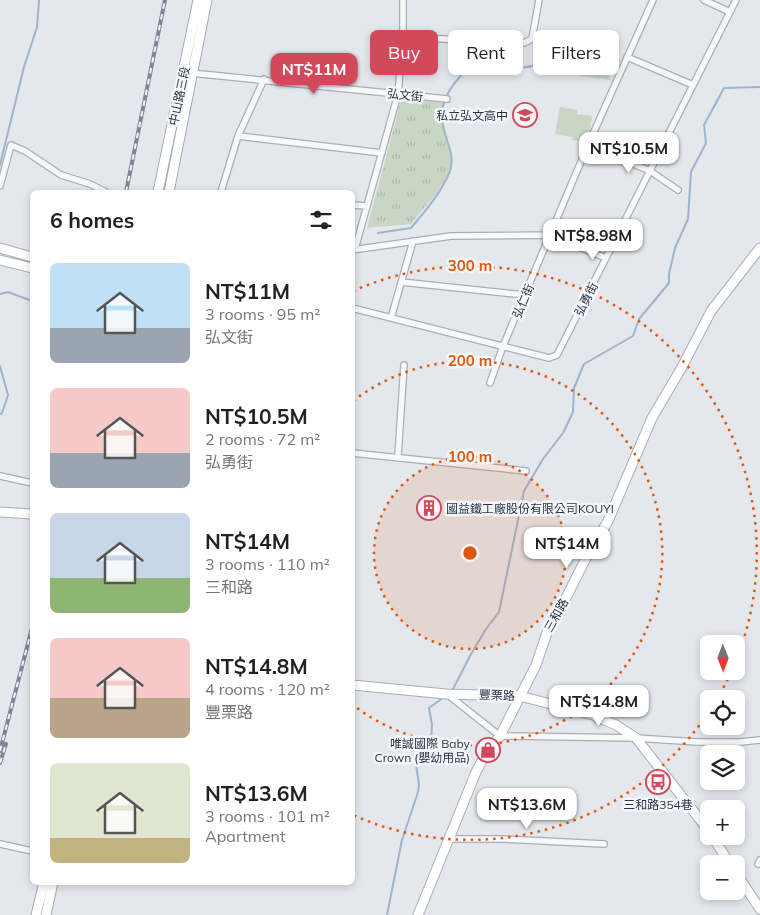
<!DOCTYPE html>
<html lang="en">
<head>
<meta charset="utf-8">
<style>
  :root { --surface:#fff; --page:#f6f6f6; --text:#222; --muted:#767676; --accent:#d1495b }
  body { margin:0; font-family:Mulish,"Noto Sans TC",sans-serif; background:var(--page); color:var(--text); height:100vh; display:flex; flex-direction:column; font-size:19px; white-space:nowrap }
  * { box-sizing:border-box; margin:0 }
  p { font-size:16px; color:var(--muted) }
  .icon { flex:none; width:28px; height:28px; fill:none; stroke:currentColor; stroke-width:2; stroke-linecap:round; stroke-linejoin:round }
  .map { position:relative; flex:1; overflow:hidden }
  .sheet { position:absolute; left:30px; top:190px; width:325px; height:695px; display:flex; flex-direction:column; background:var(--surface); border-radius:8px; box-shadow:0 2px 8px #0003 }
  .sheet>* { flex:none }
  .top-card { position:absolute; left:370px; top:30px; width:315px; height:45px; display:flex; gap:10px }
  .needle { width:32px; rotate:179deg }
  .fabs { position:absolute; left:700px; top:635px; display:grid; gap:10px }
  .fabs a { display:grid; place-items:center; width:45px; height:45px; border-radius:8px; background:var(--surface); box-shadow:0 2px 8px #0003; font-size:25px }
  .price { position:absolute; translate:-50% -42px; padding:0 11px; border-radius:10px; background:#fff; color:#222; font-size:16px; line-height:32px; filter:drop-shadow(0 1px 2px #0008) }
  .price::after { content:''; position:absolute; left:50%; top:30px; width:15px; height:11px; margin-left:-8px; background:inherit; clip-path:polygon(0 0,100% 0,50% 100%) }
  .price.active { background:var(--accent); color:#fff }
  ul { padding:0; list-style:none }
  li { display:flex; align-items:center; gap:15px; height:125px; padding:0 20px }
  li span { display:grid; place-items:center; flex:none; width:140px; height:100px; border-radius:8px; color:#555 }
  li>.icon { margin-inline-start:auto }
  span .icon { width:60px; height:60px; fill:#fffc; stroke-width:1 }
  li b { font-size:21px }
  h2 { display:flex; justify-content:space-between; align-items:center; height:60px; padding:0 20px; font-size:21px }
  .pill { padding:0 18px; border-radius:8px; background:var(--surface); box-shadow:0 2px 8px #0003; font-size:18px; line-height:45px }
  .pill.active { background:var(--accent); color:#fff }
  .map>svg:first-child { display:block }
  .green { fill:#c9d6c5 }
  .park { fill:url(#park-tufts) }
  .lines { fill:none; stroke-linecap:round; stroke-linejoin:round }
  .stream { stroke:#9fb4cc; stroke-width:2 }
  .street-casing { stroke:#a9aeb7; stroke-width:8 }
  .secondary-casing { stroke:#a9aeb7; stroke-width:11 }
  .primary-casing { stroke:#a3abb8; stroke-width:11 }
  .street { stroke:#f7f8fa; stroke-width:5.5 }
  .secondary { stroke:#fff; stroke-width:9 }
  .primary { stroke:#fff; stroke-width:9 }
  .rail-casing { stroke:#7d8696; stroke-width:4 }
  .rail { stroke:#f4f6f9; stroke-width:2; stroke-dasharray:5.5; stroke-linecap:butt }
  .ring { fill:none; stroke:#df570f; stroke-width:2.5; stroke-dasharray:2.5 5 }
  .labels { text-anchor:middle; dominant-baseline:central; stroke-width:5; stroke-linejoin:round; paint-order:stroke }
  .street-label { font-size:12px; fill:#2b3445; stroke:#f4f6f9 }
  .poi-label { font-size:12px; fill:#2b3445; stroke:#f4f6f9; text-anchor:end }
  .centre { fill:#df570f; stroke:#f4f6f9; stroke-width:2.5 }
  .ring-label { font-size:15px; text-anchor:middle; font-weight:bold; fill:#df570f; stroke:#f4f6f9; stroke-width:5; stroke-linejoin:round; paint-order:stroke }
</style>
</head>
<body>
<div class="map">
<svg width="760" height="915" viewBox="0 0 760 915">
  <defs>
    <pattern id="park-tufts" width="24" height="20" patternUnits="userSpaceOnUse" patternTransform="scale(1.25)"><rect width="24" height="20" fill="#c9d6c5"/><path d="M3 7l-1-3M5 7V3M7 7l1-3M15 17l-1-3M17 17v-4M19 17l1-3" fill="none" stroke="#adb8ab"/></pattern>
  </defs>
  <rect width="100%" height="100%" fill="#e4e7ec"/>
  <path class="green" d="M582,49l31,4 -3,27 -31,-4z
    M560,107l17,3v4l15,2 -4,27 -16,-3 1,-3 -18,-3z"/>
  <path class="park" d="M402,97l42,5c0,6 -2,13 -1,20 2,11 7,22 9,34 3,25 -28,49 -41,68l-44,4z"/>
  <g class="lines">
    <path class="stream" d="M0,165l24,-98 13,-40 2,-27
      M378,233l33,-5c14,-17 31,-36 39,-57 6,-18 -7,-34 -8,-52 -1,-15 7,-30 17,-41 6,-8 13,-21 24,-23 16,-3 31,21 54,9 9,-4 12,-8 13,-17l-5,-9
      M0,294l8,-2 24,9
      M0,366l8,29 -6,18 -2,1
      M452,691l19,-37 15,-25 13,-17 25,-121 19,-32 20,-26 10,-21 1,-24 10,-24 49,-28 6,-17 30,-36v-9l6,-26 13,-29 3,-47 15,-29 -2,-18 20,-37 36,-1
      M387,915l15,-75 16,-48 1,-7 -3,-21 15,-20 1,-19 -3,-17 15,-11"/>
    <defs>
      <path id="street" d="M704,0l26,12
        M403,37l121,6 8,-4 7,-39
        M627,57l66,28
        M191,73l256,26
        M238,136l144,17
        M588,145l62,26 28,19
        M0,186l11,-41 14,6 36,24 29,9 16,8
        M221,192l17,-56 26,-57
        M352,205l14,1
        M355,249l43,-155 5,-57v-37
        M352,250l99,-14 99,-1 56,23
        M401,282l124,13
        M352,308l197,50 8,-3 179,-355
        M391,318l22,-77
        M490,383l13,-37 85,-201 65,-145
        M352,453l174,18
        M398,456l6,-91
        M0,476l32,7
        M447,694l53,42 136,2 62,4h42l20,-2
        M449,839h55l100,5
        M0,844l32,7
        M758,864l2,-4"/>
      <path id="secondary" d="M0,248l32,9
        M0,260l32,8
        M0,512l32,2
        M352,685l94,9 74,2 73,19 23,10 20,13 73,93
        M712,836l18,28
        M736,873l24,36
        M418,915l58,-143 9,-17 15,-19 36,-71 13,-38 7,-9 30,-60 22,-37 44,-103 30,-51 29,-56 49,-63"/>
      <path id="primary" d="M158,192l40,-192
        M169,192l38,-192
        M36,915l8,-33
        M46,915l7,-33"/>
    </defs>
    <use href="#street" class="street-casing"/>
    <use href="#secondary" class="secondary-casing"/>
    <use href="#primary" class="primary-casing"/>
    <use href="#street" class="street"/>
    <use href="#secondary" class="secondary"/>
    <use href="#primary" class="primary"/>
    <defs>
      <path id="rail" d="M126,192l39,-192
        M0,751l32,-123
        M0,763l6,-19"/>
    </defs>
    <use href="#rail" class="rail-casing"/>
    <use href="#rail" class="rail"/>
  </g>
  <circle cx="470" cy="553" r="96" fill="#df570f" fill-opacity=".12"/>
  <g class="ring">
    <circle cx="470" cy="553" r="96"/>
    <path d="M353 401A192 192 0 1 1 353 705"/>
    <path d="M731 672A287 287 0 0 1 717 699M708 713A287 287 0 0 1 353 815M353 291A287 287 0 0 1 737 658"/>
  </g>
  <defs>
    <symbol id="school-ring" viewBox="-11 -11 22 22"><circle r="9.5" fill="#f4f6f9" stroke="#d1495b" stroke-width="1.5"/><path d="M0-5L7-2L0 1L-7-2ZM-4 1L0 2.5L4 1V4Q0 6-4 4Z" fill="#d1495b"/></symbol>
    <symbol id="building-ring" viewBox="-11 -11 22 22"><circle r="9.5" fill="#f4f6f9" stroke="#d1495b" stroke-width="1.5"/><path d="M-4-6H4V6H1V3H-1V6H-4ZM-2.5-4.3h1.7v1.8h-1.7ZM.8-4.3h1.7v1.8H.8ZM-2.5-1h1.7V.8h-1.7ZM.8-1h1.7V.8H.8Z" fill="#d1495b"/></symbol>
    <symbol id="shop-ring" viewBox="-11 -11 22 22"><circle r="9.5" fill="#f4f6f9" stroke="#d1495b" stroke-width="1.5"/><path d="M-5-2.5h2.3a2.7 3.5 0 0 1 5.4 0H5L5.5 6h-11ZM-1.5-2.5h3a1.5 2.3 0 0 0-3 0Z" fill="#d1495b"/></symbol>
    <symbol id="bus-ring" viewBox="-11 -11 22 22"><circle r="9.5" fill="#f4f6f9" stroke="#d1495b" stroke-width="1.5"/><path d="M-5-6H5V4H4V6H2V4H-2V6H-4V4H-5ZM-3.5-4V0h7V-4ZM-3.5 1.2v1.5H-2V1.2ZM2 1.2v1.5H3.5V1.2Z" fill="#d1495b"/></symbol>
  </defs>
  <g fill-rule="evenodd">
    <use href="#school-ring" x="511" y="101" width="28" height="28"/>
    <use href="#building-ring" x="415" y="494" width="28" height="28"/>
    <use href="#shop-ring" x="474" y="736" width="28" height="28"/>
    <use href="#bus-ring" x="644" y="768" width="28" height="28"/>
  </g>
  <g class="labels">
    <g class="street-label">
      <text transform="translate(405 95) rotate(6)">弘文街</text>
      <text transform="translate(179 96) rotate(-78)">中山路三段</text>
      <text transform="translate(586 299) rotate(-63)">弘勇街</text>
      <text transform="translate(523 301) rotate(-67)">弘仁街</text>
      <text transform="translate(556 615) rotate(-61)">三和路</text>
      <text transform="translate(497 695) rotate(2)">豐栗路</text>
    </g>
    <g class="poi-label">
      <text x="508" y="115">私立弘文高中</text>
      <text x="446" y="508" text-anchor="start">國益鐵工廠股份有限公司KOUYI</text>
      <text x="470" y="743">唯誠國際 Baby<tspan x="470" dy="14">Crown (嬰幼用品)</tspan></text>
      <text x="658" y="804" text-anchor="middle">三和路354巷</text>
    </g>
  </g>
  <circle cx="470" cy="553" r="8" class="centre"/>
  <g class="ring-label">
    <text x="470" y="271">300 m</text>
    <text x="470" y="366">200 m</text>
    <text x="470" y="462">100 m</text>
  </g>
</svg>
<div class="fabs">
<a><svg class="needle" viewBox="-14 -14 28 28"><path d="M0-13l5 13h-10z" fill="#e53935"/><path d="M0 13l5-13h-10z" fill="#767676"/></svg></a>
<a><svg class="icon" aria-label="locate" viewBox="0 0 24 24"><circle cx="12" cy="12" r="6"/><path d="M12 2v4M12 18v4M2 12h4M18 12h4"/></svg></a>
<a><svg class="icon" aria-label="layers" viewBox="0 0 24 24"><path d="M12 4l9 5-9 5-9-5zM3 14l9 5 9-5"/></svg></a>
<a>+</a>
<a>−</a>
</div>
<b class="price active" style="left:314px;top:95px">NT$11M</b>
<b class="price" style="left:629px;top:174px">NT$10.5M</b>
<b class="price" style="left:593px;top:261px">NT$8.98M</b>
<b class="price" style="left:567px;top:569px">NT$14M</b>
<b class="price" style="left:599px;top:727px">NT$14.8M</b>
<b class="price" style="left:527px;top:830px">NT$13.6M</b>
<div class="top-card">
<a class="pill active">Buy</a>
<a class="pill">Rent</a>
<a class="pill">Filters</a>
</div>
<section class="sheet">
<h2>6 homes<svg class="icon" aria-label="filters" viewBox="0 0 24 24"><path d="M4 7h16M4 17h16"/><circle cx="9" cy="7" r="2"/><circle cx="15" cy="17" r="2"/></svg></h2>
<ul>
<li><span style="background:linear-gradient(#bfe0f5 65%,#9aa5b1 0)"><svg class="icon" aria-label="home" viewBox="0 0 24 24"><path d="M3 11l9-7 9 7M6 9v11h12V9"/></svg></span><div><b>NT$11M</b><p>3 rooms · 95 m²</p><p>弘文街</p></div></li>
<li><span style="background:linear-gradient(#f6c9c9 65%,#9aa5b1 0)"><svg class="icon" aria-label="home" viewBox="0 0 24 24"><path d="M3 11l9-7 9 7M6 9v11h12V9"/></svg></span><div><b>NT$10.5M</b><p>2 rooms · 72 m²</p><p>弘勇街</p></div></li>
<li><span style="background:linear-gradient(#c9d6e8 65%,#8fb573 0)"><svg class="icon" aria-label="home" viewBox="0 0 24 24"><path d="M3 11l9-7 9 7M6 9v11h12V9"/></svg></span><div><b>NT$14M</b><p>3 rooms · 110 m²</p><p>三和路</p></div></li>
<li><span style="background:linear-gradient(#f6c9c9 60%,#b9a48a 0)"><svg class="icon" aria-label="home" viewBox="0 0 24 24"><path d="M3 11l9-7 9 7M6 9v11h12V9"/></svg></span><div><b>NT$14.8M</b><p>4 rooms · 120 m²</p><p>豐栗路</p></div></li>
<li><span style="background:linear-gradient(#dfe7d0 75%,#c2b280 0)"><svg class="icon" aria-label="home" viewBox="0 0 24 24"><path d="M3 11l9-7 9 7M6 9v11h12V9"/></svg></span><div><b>NT$13.6M</b><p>3 rooms · 101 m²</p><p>Apartment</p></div></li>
</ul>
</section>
</div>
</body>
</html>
